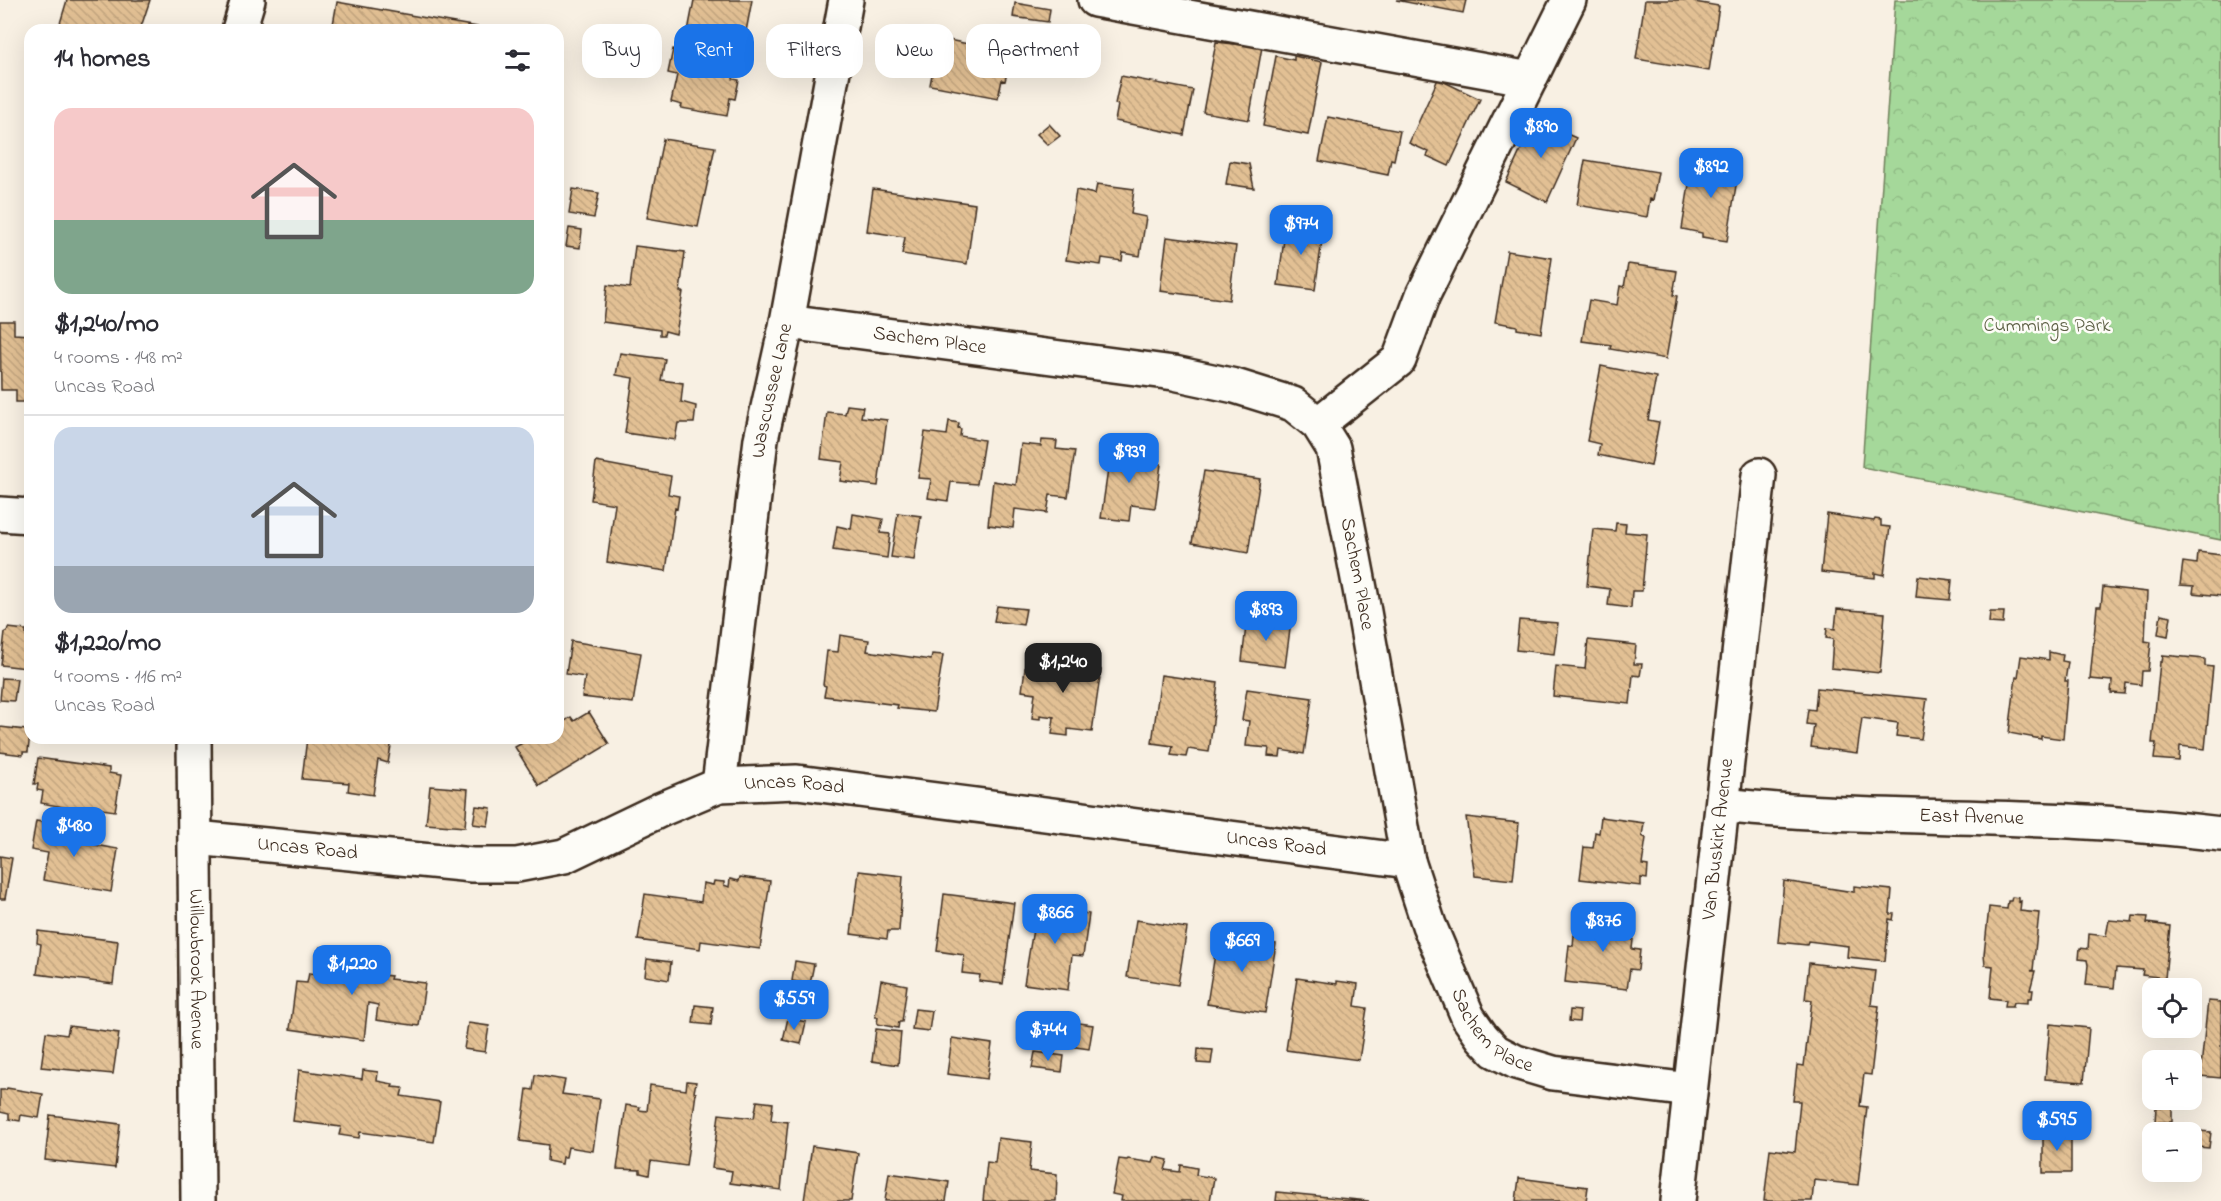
<!DOCTYPE html>
<html lang="en">
<head>
<meta charset="utf-8">
<style>
  :root { --surface:#fff; --page:#f7f7f7; --text:#2b2b33; --muted:#7c7c81; --line:#e1e1e2; --accent:#1a73e8 }
  body { margin:0; font-family:"Indie Flower",sans-serif; background:var(--page); color:var(--text); height:100vh; display:flex; flex-direction:column; font-size:22px; white-space:nowrap }
  * { box-sizing:border-box; margin:0 }
  p { font-size:20px; color:var(--muted) }
  .icon { flex:none; width:33px; height:33px; fill:none; stroke:currentColor; stroke-width:2; stroke-linecap:round; stroke-linejoin:round }
  .map { position:relative; flex:1; overflow:hidden }
  .drawer { position:absolute; left:24px; top:24px; width:540px; height:720px; display:flex; flex-direction:column; background:var(--surface); border-radius:18px; box-shadow:0 6px 24px #0002 }
  .drawer>* { flex:none }
  .guide { position:absolute; left:582px; top:24px; width:570px; height:54px; display:flex; gap:12px }
  .buttons { position:absolute; left:2142px; top:978px; display:grid; gap:12px }
  .buttons a { display:grid; place-items:center; width:60px; height:60px; border-radius:12px; background:var(--surface); box-shadow:0 6px 24px #0002; font-size:30px }
  .price { position:absolute; translate:-50% -51px; padding:0 14px; border-radius:12px; background:var(--accent); color:#fff; font-size:20px; line-height:39px; filter:drop-shadow(0 2px 3px #0008) }
  .price::after { content:''; position:absolute; left:50%; top:36px; width:18px; height:14px; margin-left:-9px; background:inherit; clip-path:polygon(0 0,100% 0,50% 100%) }
  .price.selected { background:#222; color:#fff }
  ul { padding:0; list-style:none }
  li { display:grid; align-content:center; gap:12px; height:318px; padding:0 30px }
  li+li { border-top:2px solid var(--line) }
  li span { display:grid; place-items:center; height:186px; border-radius:18px; color:#555 }
  li>.icon { margin-inline-start:auto }
  span .icon { width:108px; height:108px; fill:#fffc; stroke-width:1 }
  li b { font-size:26px }
  h2 { display:flex; justify-content:space-between; align-items:center; height:72px; padding:0 30px; font-size:26px }
  .tag { padding:0 21px; border-radius:18px; background:var(--surface); box-shadow:0 6px 24px #0002; font-size:21px; line-height:54px }
  .tag.selected { background:var(--accent); color:#fff }
  .map>svg:first-child { display:block }
  .park { fill:url(#park-crowns); stroke:#70815c; stroke-width:1.5 }
  .building { fill:url(#building-back-hatch); stroke:#3b2a1e; stroke-width:1.5 }
  .lines { fill:none; stroke-linecap:round; stroke-linejoin:round }
  .minor-casing { stroke:#3b2a1e; stroke-width:38 }
  .minor { stroke:#fdfcf7; stroke-width:33 }
  .labels { text-anchor:middle; dominant-baseline:central; stroke-width:5; stroke-linejoin:round; paint-order:stroke }
  .park-label { font-size:20px; fill:#5b5e43; stroke:#fdfcf7 }
  .street-label { font-size:20px; fill:#3b2a1e; stroke:#fdfcf7 }
</style>
</head>
<body>
<div class="map">
<svg width="2221" height="1201" viewBox="0 0 2221 1201">
  <defs>
    <pattern id="park-crowns" width="20" height="18" patternUnits="userSpaceOnUse" patternTransform="scale(1.5)"><rect width="20" height="18" fill="#a5d89a"/><path d="M2 6a3 3 0 1 1 6 0M12 15a3 3 0 1 1 6 0" fill="none" stroke="#8fba84"/></pattern>
    <pattern id="building-back-hatch" width="6" height="6" patternUnits="userSpaceOnUse" patternTransform="scale(1.5)"><rect width="6" height="6" fill="#e2c094"/><path d="M-1 5l2 2M0 0l6 6M5-1l2 2" fill="none" stroke="#c3a57f"/></pattern>
  </defs>
  <rect width="100%" height="100%" fill="#f8f0e3"/>
  <filter id="ink" filterUnits="userSpaceOnUse"><feTurbulence type="fractalNoise" baseFrequency=".0167" numOctaves="2"/><feDisplacementMap in="SourceGraphic" scale="12" xChannelSelector="R" yChannelSelector="G"/><feConvolveMatrix kernelMatrix="1 2 1 2 8 2 1 2 1" color-interpolation-filters="sRGB"/></filter>
  <g filter="url(#ink)">
    <path class="park" d="M1895,0h326v540l-359,-73z"/>
    <path class="building" d="M67,0h83l-10,30h-82z
      M694,0h58l-8,42 -56,-11z
      M1396,0h70l-3,13z
      M1645,0h50v2l24,4 -10,65 -73,-12z
      M337,2l112,20 46,8h-163z
      M1015,3l35,6 -2,13 -35,-5z
      M600,28l13,2 -2,17 -14,-2z
      M939,38l73,15 -7,28 -3,-1 -4,18 -68,-13z
      M1216,42l46,5 -13,73 -46,-8z
      M673,49l63,12 -3,18 6,1 -4,19 -5,-1 -3,18 -46,-8 1,-3 -11,-3 6,-27 -9,-2z
      M1276,56l18,4v-4l28,6 -14,73 -45,-9z
      M1121,76l72,14 -9,45 -69,-14 3,-16 -3,-1z
      M1438,79l42,20 -31,67 -22,-10 2,-4 -20,-9z
      M1537,115l25,12 -2,4 16,7 -29,64 -41,-20z
      M1328,117l72,14 -6,29 -3,-1 -3,16 -69,-14z
      M1049,124l11,12 -12,9 -11,-11z
      M663,139l52,8 -17,80 -51,-9z
      M1693,159l46,8 -12,74 -25,-4v-4l-20,-4z
      M1585,160l73,12 -5,28 -3,-1 -3,18 -70,-12z
      M1230,161l19,3 5,24 -28,-4z
      M1097,184l37,5 -3,25 15,3 -6,39 -17,-3 -1,8 -20,-3 -1,7 -35,-5 10,-70 19,4z
      M573,189l26,4 -5,25 -25,-4z
      M873,189l102,15 -8,60 -65,-10 3,-17 -38,-6z
      M1305,223l19,3 -9,64 -37,-5 8,-61 18,2z
      M569,228l13,2 -2,18 -14,-2z
      M1167,237l69,9 -7,54 -69,-9z
      M635,246l50,6 -5,40h3l-7,42 -11,-3 -1,4h-4v-5l-57,-8 4,-37 23,3z
      M1507,251l45,7 -11,75 -24,-4v-3l-22,-4z
      M1628,264l49,7 -4,24 4,1 -11,63 -56,-10 1,-4 -29,-4 7,-41 28,5 3,-19 4,1z
      M0,321h14v13l16,1v67h-14v-12h-15z
      M620,353l45,6 -4,21 22,3 -2,19 15,4 -2,17h-16l-3,17 -50,-7 8,-55 -17,-3z
      M1601,366l55,11 -8,43 11,2 -8,44 -53,-11 2,-11 -13,-3z
      M847,405l16,2 -2,10 26,3 -9,66 -38,-5 3,-19 -22,-3 6,-47 18,2z
      M949,421l10,2 -1,5 3,1 -1,7 24,4 -7,44 -26,-2 -3,19 -20,-3 3,-19 -13,-1 7,-46 22,3z
      M1042,440l15,1 -1,8 19,2 -7,46 -18,-2 -3,18 -32,-4 -2,19 -25,-3 5,-44 23,4 5,-41 20,2z
      M1131,447l10,1 -1,5h4l-1,8 18,3 -6,44 -24,-3 -2,16 -28,-3 10,-69 19,2z
      M596,462l75,14 -3,18 11,2 -2,13 -2,-1 -9,63 -59,-9 8,-58 -24,-4z
      M1204,471l56,8 -12,74 -56,-10z
      M898,513l23,3 -7,44 -23,-3z
      M853,514l30,5 -3,14 10,1 -3,24 -54,-8 4,-24 14,3z
      M1827,514l47,7 1,-2 6,1v6l9,1 -6,48 -9,-2v5l-54,-6z
      M1616,523l10,1 -1,8 22,2 -5,57h-10l-1,17 -23,-3 2,-16 -23,-3 6,-57 22,2z
      M2198,552l23,3v41l-28,-3 1,-7 -14,-1 3,-23 14,2z
      M1918,576l34,4 -2,20 -34,-3z
      M2103,587l44,5 -2,49 6,1 -3,29h-6l-1,14 -15,-2 -1,11 -14,-1 1,-12 -22,-2 7,-73h4z
      M997,606l29,3 -3,16 -29,-4z
      M1837,609l48,4 -5,60 -49,-5 2,-29 -7,-1 1,-10 8,1z
      M1990,612h14l-1,12 -14,-1z
      M2161,614l10,2 -3,20 -10,-2z
      M1247,617l44,5 -6,45 -43,-6z
      M1519,620l39,3 -4,31 -38,-4z
      M8,628l18,2v5h4l-4,33 -25,-3 4,-33h2z
      M840,635l29,5 -2,11 64,9 1,-6 11,1 -9,57 -37,-4 1,-3 -74,-9 2,-10 -3,-1 4,-34 11,1z
      M1588,640l48,5 -2,19h8l-2,12 -7,-1 -3,29 -77,-8 3,-30 29,3z
      M571,641l70,12 -8,50 -51,-6 3,-20 -19,-3z
      M2049,652l14,3 -1,6 6,1 -3,19h3l-5,58 -22,-3v3l-32,-6 7,-56h2l3,-21 28,4z
      M1044,654l18,2 -1,11 25,3v-5h6v4l9,1 -9,62 -24,-3v7l-16,-2 2,-17 -14,-2v4l-8,-1 3,-25 -13,-2 4,-30 17,3z
      M2163,655l42,4v7l8,1 -8,82 -25,-3 -1,15 -25,-2 2,-16h-4l8,-81h2z
      M1161,675l57,8 -9,69 -21,-3 -2,8 -15,-2 2,-9 -21,-3z
      M2,678l15,1 -3,22 -14,-1z
      M1817,688l110,11 -6,40 -25,-3 2,-13 -36,-5 -5,35 -46,-6 3,-22 -8,-1 2,-15 7,1z
      M1247,689l65,9 -8,56 -23,-4 -1,7 -12,-1 1,-8 -23,-2 3,-25 -7,-1z
      M589,712l20,32 -70,42 -24,-39 16,-9h27v-17l5,-3 2,3 6,-4 3,4z
      M0,727l26,3v3h4l-2,19h-5v3l-23,-3z
      M307,738l85,2 -4,23 -10,-3 -5,35 -25,-4 1,-8 -47,-4z
      M38,758l71,10v5l12,2 -6,36 -13,-2v5l-61,-11 2,-12 -6,-1 1,-6h-4z
      M430,786l38,3 -3,38 -39,-3z
      M476,806l15,2 -3,18 -15,-2z
      M1466,817l53,6 -6,57 -38,-4z
      M1601,817l43,6 -2,13 4,2 -4,27 6,1 -1,13 -6,-1v8l-61,-7 4,-32 9,1 2,-16 4,1z
      M36,821l38,6 -2,14 46,8 -7,43 -68,-12 5,-27 -17,-3z
      M0,856l12,2 -7,41h-5z
      M859,871l44,5 -4,55h-11l-1,8 -36,-5z
      M740,877l30,4 -10,68 -59,-8 -1,8 -62,-9 7,-46 56,8 2,-19 10,2 1,-4 10,1v3l5,2 1,-8 9,2z
      M1784,881l70,11v-6l38,4 -2,24h4l-1,6 -4,-1 -4,42 -38,-4 1,-11 -40,-5 -1,4 -29,-3z
      M944,894l70,9 -11,81 -24,-3 1,-6 -18,-2 2,-18 -27,-4z
      M2012,897l7,1v4l2,-1 -1,10 19,2 -6,57 -2,1h4l-5,19h3l-1,8h-4v5l-14,-1 -1,4h-8l1,-6 -16,-2 3,-32 -8,-1 -1,-10 5,-48 18,2 1,-8h3z
      M1060,904l14,2 -1,5 16,3 -6,42 -11,-1 -4,35 -44,-6 9,-55 -5,-1 3,-23 28,4z
      M1592,911l37,4 -2,15 7,1 -2,18 8,1 -2,20 -8,-1 -3,20 -62,-7 4,-37 4,1 1,-11h7l1,-10 8,1z
      M2133,916l15,1 -1,6 23,3 -5,52 -23,-3 1,-5 -27,-2 -2,20 -28,-3 2,-20 -1,-5 -8,-1 1,-11 8,1 1,-15 17,2 3,-16 23,2z
      M1136,920l51,8 -9,57 -51,-8z
      M38,931l80,10 -5,43 -76,-10 4,-30 -4,-1z
      M1238,931l18,3 -1,7 21,3 -11,69 -58,-9 11,-69 19,3z
      M320,947l55,7 -2,20 18,2 -1,3 35,4 -6,43 -43,-6 2,-15 -10,-2 -4,37 -74,-11 6,-47 11,1 2,-10 8,1z
      M647,959l24,3 -2,18 -24,-4z
      M795,961l19,3 -4,20 -18,-3z
      M1809,963l66,8 -4,34 8,1 -8,69 -7,-1 -4,32 7,1 -9,78 -44,-5 -2,21h-48l6,-52 25,3 5,-51h-7l4,-36 7,1 8,-66 -7,-1z
      M1297,978l40,6v-3l21,3 -3,22 12,2 -8,52 -73,-10z
      M881,980l26,5 -5,37h-3l-1,6 -21,-4 1,-7h-3z
      M2208,1001l13,1v76l-21,-2z
      M695,1005l18,2 -2,18 -18,-2z
      M915,1009l17,2 -3,20 -17,-2z
      M1570,1010l10,1 -1,11 -10,-1z
      M788,1018l18,4 -5,22 -18,-4z
      M1072,1022l21,3 -4,24 -20,-3z
      M468,1023l21,3 -4,26 -21,-3z
      M2050,1024l39,4 -5,54 -39,-3z
      M69,1026l50,7 -6,41 -72,-7 5,-35 21,3z
      M876,1029l25,3 -3,33 -26,-4z
      M952,1038l40,6 -5,35 -40,-5z
      M1198,1049l15,1 -2,14 -14,-1z
      M1035,1052l29,4 -2,16 -30,-4z
      M299,1070l63,9 1,-9 15,2 -1,9 16,3 -1,3 11,1 -2,8 39,6 -6,40 -74,-10 -1,6 -20,-3 2,-8 -48,-6z
      M535,1075l30,5 -3,14 38,5 -7,52 -25,-4 -2,10h-3l-1,7 -15,-3 1,-16 -28,-4 7,-52 6,1z
      M687,1081l9,1 -2,10 2,1 -10,73 -35,-5 -2,14 -9,-2v-3l-23,-1 9,-64 14,2 -1,3 8,1 3,-26 36,5z
      M7,1088l36,6 -4,24 -18,-3 -1,6 -11,-2v-5l-9,-2v-22h6z
      M757,1101l16,2 -2,17 17,2 -7,68 -51,-7 2,-12 -20,-3 7,-54 35,4z
      M2156,1107h16v15h-17z
      M50,1115l70,9 -5,44 -70,-8z
      M2043,1131l28,1v41h-28z
      M2199,1131l12,1 -2,16 -11,-1z
      M998,1138l34,4 -3,29 28,3 -1,27h-73l4,-39 8,1z
      M812,1146l46,7 -7,48h-47z
      M1155,1157l13,3 -3,10 15,2 1,-7 16,3 -1,7 18,3 -4,23h-89l1,-5 -10,-2 7,-35 8,1 1,-1 25,4z
      M889,1173l60,9 -3,19h-61z
      M1519,1178l69,9 -2,14h-70z
      M1277,1192l92,9h-93z"/>
    <g class="lines">
      <defs>
        <g id="minor">
          <path d="M1095,0l435,79"/>
          <path d="M239,30l9,-30"/>
          <path id="s1" d="M787,322l387,51 61,13 58,18 25,20 15,24 27,141 48,272 21,64 39,92 14,20 13,14 21,11 37,11 137,17"/>
          <path d="M1318,424l81,-64 24,-65 146,-295"/>
          <path d="M0,514l30,2"/>
          <path id="s2" d="M194,738l4,463"/>
          <path id="s3" d="M719,785l42,-346 26,-117 59,-322"/>
          <path id="s4" d="M1723,805c106,12 214,10 322,15 59,2 117,7 176,14"/>
          <path id="s5" d="M196,838l276,27h45l47,-9 98,-47 57,-24 78,-3 611,79"/>
          <path id="s6" d="M1678,1201l81,-726"/>
        </g>
      </defs>
      <use href="#minor" class="minor-casing"/>
      <use href="#minor" class="minor"/>
    </g>
  </g>
  <g class="labels">
    <g class="park-label">
      <text x="2047" y="326">Cummings Park</text>
    </g>
    <g class="street-label">
      <text stroke="none"><textPath href="#s1" startOffset="144">Sachem Place</textPath></text>
      <text stroke="none"><textPath href="#s3" startOffset="398">Wascussee Lane</textPath></text>
      <text stroke="none"><textPath href="#s1" startOffset="702">Sachem Place</textPath></text>
      <text stroke="none"><textPath href="#s5" startOffset="616">Uncas Road</textPath></text>
      <text stroke="none"><textPath href="#s4" startOffset="249">East Avenue</textPath></text>
      <text stroke="none"><textPath href="#s6" startOffset="364">Van Buskirk Avenue</textPath></text>
      <text stroke="none"><textPath href="#s5" startOffset="1102">Uncas Road</textPath></text>
      <text stroke="none"><textPath href="#s5" startOffset="112">Uncas Road</textPath></text>
      <text stroke="none"><textPath href="#s2" startOffset="231">Willowbrook Avenue</textPath></text>
      <text stroke="none"><textPath href="#s1" startOffset="1188">Sachem Place</textPath></text>
    </g>
  </g>
</svg>
<div class="buttons">
<a><svg class="icon" aria-label="locate" viewBox="0 0 24 24"><circle cx="12" cy="12" r="6"/><path d="M12 2v4M12 18v4M2 12h4M18 12h4"/></svg></a>
<a>+</a>
<a>−</a>
</div>
<b class="price" style="left:1541px;top:159px">$890</b>
<b class="price" style="left:1711px;top:199px">$892</b>
<b class="price" style="left:1301px;top:256px">$974</b>
<b class="price" style="left:1129px;top:484px">$939</b>
<b class="price" style="left:1266px;top:642px">$893</b>
<b class="price selected" style="left:1063px;top:694px">$1,240</b>
<b class="price" style="left:74px;top:858px">$480</b>
<b class="price" style="left:1055px;top:945px">$866</b>
<b class="price" style="left:1603px;top:953px">$876</b>
<b class="price" style="left:1242px;top:973px">$669</b>
<b class="price" style="left:352px;top:996px">$1,220</b>
<b class="price" style="left:794px;top:1031px">$559</b>
<b class="price" style="left:1048px;top:1062px">$744</b>
<b class="price" style="left:2057px;top:1152px">$595</b>
<div class="guide">
<a class="tag">Buy</a>
<a class="tag selected">Rent</a>
<a class="tag">Filters</a>
<a class="tag">New</a>
<a class="tag">Apartment</a>
</div>
<section class="drawer">
<h2>14 homes<svg class="icon" aria-label="filters" viewBox="0 0 24 24"><path d="M4 7h16M4 17h16"/><circle cx="9" cy="7" r="2"/><circle cx="15" cy="17" r="2"/></svg></h2>
<ul>
<li><span style="background:linear-gradient(#f6c9c9 60%,#7fa58c 0)"><svg class="icon" aria-label="home" viewBox="0 0 24 24"><path d="M3 11l9-7 9 7M6 9v11h12V9"/></svg></span><div><b>$1,240/mo</b><p>4 rooms · 148 m²</p><p>Uncas Road</p></div></li>
<li><span style="background:linear-gradient(#c9d6e8 75%,#9aa5b1 0)"><svg class="icon" aria-label="home" viewBox="0 0 24 24"><path d="M3 11l9-7 9 7M6 9v11h12V9"/></svg></span><div><b>$1,220/mo</b><p>4 rooms · 116 m²</p><p>Uncas Road</p></div></li>
</ul>
</section>
</div>
</body>
</html>
